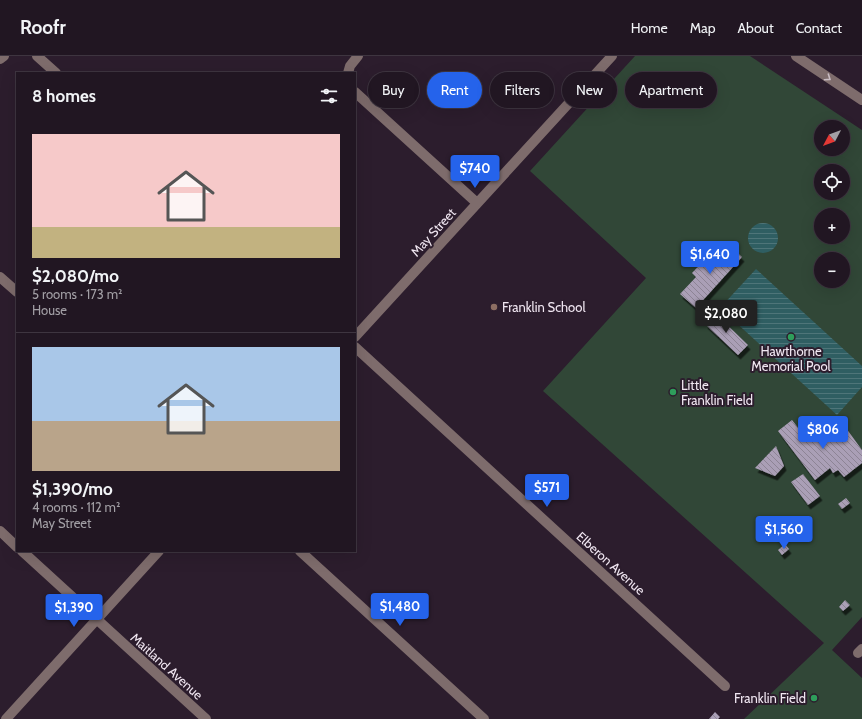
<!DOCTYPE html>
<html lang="en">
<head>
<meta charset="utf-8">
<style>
  :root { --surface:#211622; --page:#291f2a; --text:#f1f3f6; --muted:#a29fa5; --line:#3e3540; --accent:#2563eb }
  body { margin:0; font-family:Cabin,sans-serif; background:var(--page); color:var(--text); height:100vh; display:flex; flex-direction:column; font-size:15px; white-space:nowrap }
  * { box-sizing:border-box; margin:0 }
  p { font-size:13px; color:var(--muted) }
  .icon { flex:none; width:22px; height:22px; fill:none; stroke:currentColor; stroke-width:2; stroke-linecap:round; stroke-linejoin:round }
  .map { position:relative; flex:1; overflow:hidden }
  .details { position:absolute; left:16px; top:16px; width:340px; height:480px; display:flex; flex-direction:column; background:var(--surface); border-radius:0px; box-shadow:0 4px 16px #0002,0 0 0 1px var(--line) }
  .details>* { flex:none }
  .banner { position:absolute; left:368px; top:16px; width:380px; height:36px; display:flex; gap:8px }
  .needle { width:26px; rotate:229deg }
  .fabs { position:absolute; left:814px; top:64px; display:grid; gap:8px }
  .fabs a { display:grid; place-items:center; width:36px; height:36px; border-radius:50%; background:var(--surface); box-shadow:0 4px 16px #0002,0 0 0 1px var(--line); font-size:20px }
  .price { position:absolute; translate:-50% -34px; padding:0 9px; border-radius:4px; background:var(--accent); color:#fff; font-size:13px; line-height:26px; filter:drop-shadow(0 1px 2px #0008) }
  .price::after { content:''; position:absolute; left:50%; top:24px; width:12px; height:9px; margin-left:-6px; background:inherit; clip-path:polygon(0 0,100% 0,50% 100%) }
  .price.active { background:#222; color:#fff }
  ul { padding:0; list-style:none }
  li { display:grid; align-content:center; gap:8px; height:212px; padding:0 16px }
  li+li { border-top:1px solid var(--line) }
  li span { display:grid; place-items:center; height:124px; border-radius:0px; color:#555 }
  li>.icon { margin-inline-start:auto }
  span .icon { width:72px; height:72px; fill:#fffc; stroke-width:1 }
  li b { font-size:17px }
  h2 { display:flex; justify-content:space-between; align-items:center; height:48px; padding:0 16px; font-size:17px }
  .tag { padding:0 14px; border-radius:18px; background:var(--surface); box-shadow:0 4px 16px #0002,0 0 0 1px var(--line); font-size:14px; line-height:36px }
  .tag.active { background:var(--accent); color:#fff }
  header { display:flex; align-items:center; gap:24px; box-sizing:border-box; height:56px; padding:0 20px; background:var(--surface); border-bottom:1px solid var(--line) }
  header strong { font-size:19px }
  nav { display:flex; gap:22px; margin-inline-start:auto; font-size:14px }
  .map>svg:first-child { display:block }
  .park { fill:#314737; fill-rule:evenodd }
  .water { fill:url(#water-rules) }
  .building { fill:url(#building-back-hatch); filter:url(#shadow) }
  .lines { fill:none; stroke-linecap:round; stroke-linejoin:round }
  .minor { stroke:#7e6c6c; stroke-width:10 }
  .oneway { stroke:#c9bcc3 }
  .education-dot { fill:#8d6e63; stroke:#2c1d2d; stroke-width:1.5 }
  .leisure-dot { fill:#2e9e5b; stroke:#2c1d2d; stroke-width:1.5 }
  .labels { text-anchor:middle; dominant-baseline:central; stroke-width:4; stroke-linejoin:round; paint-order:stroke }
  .street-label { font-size:13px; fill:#f1e7f2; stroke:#2c1d2d }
  .poi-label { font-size:13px; fill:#f1e7f2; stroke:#2c1d2d; text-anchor:start }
</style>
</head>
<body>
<header>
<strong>Roofr</strong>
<nav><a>Home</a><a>Map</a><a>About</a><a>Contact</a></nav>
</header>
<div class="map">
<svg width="862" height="663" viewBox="0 0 862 663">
  <defs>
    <pattern id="water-rules" width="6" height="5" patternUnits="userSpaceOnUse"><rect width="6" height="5" fill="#2f5e62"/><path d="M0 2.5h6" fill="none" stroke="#4e7579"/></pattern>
    <pattern id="building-back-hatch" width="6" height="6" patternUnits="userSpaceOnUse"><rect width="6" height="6" fill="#aa9fb6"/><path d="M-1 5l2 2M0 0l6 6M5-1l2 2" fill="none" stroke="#8d8495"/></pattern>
    <filter id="shadow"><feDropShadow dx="2.5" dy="4.5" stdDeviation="0" flood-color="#0009"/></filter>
  </defs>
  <rect width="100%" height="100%" fill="#2c1d2d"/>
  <path class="park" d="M635,0h115l112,74v487l-30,33 30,28v41h-118l80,-76 -281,-252 103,-113 -116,-107zM821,71h22v22h-22zM821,115h22v22h-22zM821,159h22v22h-22zM821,203h22v22h-22z"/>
  <path class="water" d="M748 182a15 15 0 1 1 30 0a15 15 0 1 1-30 0Z
    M756,213l106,97v21l-25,28 -117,-107z"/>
  <path class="building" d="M727,187l15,14 -46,51 -16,-14 16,-17 -4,-4 15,-16 4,4z
    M715,257l33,32 -10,10 -33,-31z
    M792,364l7,9 7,-6 17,22 23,-17 16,22v13l-18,14 -6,-7 -5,3 -3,-5 -15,12 -37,-49z
    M776,390l8,20 -9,10 -20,-8z
    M803,418l17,22 -12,9 -17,-23z
    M846,442l4,5 -8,6 -4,-5z
    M785,488l4,5 -7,6 -4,-5z
    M845,544l5,5 -7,6 -4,-4z
    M715,656l5,5 -2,2h-9z"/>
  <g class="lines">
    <path class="minor" d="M37,0l19,17
      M796,0l66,44
      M0,3l4,-3
      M348,17l2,-7 8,-10
      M355,36l122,111
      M0,221l17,15
      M355,281l257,-281
      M355,291l370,339
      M0,475l17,16
      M22,495l184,168
      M300,495l184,168
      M858,597l4,-4
      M6,663l153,-168"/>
  </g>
  <defs><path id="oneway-chevron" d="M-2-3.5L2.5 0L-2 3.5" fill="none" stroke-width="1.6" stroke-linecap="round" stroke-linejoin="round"/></defs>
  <use class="oneway" href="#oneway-chevron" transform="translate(828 22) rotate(34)"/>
  <circle class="education-dot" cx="494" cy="251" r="4"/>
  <g class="leisure-dot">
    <circle cx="791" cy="281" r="4"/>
    <circle cx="673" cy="336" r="4"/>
    <circle cx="814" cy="642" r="4"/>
  </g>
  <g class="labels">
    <g class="street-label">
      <text transform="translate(433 176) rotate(-48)">May Street</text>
      <text transform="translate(611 507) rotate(42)">Elberon Avenue</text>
      <text transform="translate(167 610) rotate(42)">Maitland Avenue</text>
    </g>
    <g class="poi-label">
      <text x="502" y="251">Franklin School</text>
      <text x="791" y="295" text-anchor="middle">Hawthorne<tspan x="791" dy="15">Memorial Pool</tspan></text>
      <text x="681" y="329">Little<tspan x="681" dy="15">Franklin Field</tspan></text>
      <text x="806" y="642" text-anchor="end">Franklin Field</text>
    </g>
  </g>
</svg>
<div class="fabs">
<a><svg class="needle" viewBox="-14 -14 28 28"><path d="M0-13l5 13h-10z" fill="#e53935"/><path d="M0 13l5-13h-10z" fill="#a29fa5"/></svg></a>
<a><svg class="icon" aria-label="locate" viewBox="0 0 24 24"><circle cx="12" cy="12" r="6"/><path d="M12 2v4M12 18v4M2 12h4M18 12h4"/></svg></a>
<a>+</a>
<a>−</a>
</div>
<b class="price" style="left:475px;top:133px">$740</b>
<b class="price" style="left:710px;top:219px">$1,640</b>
<b class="price active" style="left:726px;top:278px">$2,080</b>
<b class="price" style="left:823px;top:394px">$806</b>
<b class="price" style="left:547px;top:452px">$571</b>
<b class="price" style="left:784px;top:494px">$1,560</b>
<b class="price" style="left:400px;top:571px">$1,480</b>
<b class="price" style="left:74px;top:572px">$1,390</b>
<div class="banner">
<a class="tag">Buy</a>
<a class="tag active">Rent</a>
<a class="tag">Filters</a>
<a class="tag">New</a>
<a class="tag">Apartment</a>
</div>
<section class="details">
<h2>8 homes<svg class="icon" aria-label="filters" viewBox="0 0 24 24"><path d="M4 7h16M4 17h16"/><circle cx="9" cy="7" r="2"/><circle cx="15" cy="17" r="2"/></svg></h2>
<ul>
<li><span style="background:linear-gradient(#f6c9c9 75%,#c2b280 0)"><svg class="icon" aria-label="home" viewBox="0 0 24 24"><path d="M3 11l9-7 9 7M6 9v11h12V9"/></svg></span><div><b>$2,080/mo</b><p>5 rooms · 173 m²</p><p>House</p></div></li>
<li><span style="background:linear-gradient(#a9c7e8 60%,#b9a48a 0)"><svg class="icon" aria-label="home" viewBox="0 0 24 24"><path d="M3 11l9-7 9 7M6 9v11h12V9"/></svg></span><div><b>$1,390/mo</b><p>4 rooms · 112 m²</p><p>May Street</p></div></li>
</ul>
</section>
</div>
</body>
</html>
